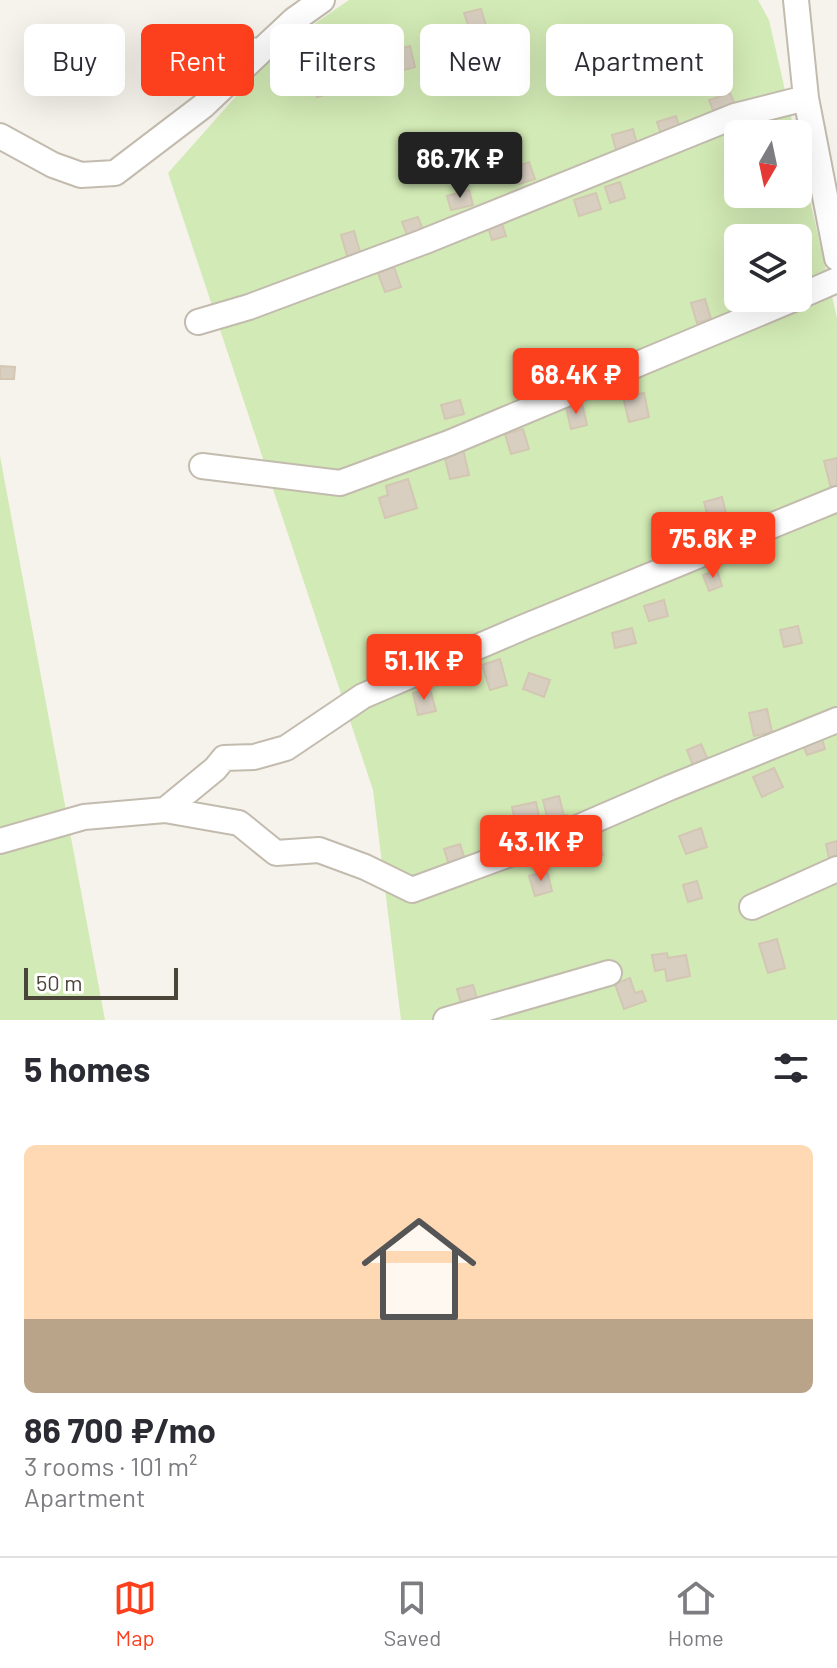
<!DOCTYPE html>
<html lang="en">
<head>
<meta charset="utf-8">
<style>
  :root { --surface:#fff; --page:#f2f2f3; --text:#2b2b33; --muted:#7c7c81; --line:#e1e1e2; --accent:#fc3f1d }
  body { margin:0; font-family:Barlow,sans-serif; background:var(--page); color:var(--text); height:100vh; display:flex; flex-direction:column; font-size:30px; white-space:nowrap }
  * { box-sizing:border-box; margin:0 }
  p { font-size:26px; color:var(--muted) }
  .icon { flex:none; width:44px; height:44px; fill:none; stroke:currentColor; stroke-width:2; stroke-linecap:round; stroke-linejoin:round }
  .map { position:relative; height:1020px; overflow:hidden }
  .panel { display:flex; flex-direction:column; background:var(--surface); flex:1 }
  .panel>* { flex:none }
  .top-card { position:absolute; left:24px; top:24px; width:790px; height:72px; display:flex; gap:16px }
  .needle { width:52px; rotate:189deg }
  .controls { position:absolute; left:724px; top:120px; display:grid; gap:16px }
  .controls a { display:grid; place-items:center; width:88px; height:88px; border-radius:12px; background:var(--surface); box-shadow:0 8px 32px #0002; font-size:40px }
  .scale { position:absolute; left:24px; bottom:20px; width:154px; box-sizing:border-box; padding-left:8px; border:4px solid #4b4439; border-top:0; font-size:22px; line-height:28px; white-space:nowrap; color:#4b4439; -webkit-text-stroke:6px #fff; paint-order:stroke }
  .price { position:absolute; translate:-50% -68px; padding:0 18px; border-radius:8px; background:var(--accent); color:#fff; font-size:26px; line-height:52px; filter:drop-shadow(0 2px 4px #0008) }
  .price::after { content:''; position:absolute; left:50%; top:48px; width:24px; height:18px; margin-left:-12px; background:inherit; clip-path:polygon(0 0,100% 0,50% 100%) }
  .price.selected { background:#222; color:#fff }
  ul { padding:0; list-style:none }
  li { display:grid; align-content:center; gap:16px; height:424px; padding:0 24px }
  li+li { border-top:2px solid var(--line) }
  li span { display:grid; place-items:center; height:248px; border-radius:12px; color:#555 }
  li>.icon { margin-inline-start:auto }
  span .icon { width:144px; height:144px; fill:#fffc; stroke-width:1 }
  li b { font-size:34px }
  h2 { display:flex; justify-content:space-between; align-items:center; height:96px; padding:0 24px; font-size:34px }
  .tag { padding:0 28px; border-radius:12px; background:var(--surface); box-shadow:0 8px 32px #0002; font-size:28px; line-height:72px }
  .tag.selected { background:var(--accent); color:#fff }
  .menu { display:flex; justify-content:space-around; align-items:center; height:112px; border-top:2px solid var(--line); background:var(--surface); font-size:22px; color:var(--muted) }
  .menu a { display:grid; justify-items:center; gap:4px }
  .menu .selected { color:var(--accent) }
  .map>svg:first-child { display:block }
  .green { fill:#d2eab5; fill-rule:evenodd }
  .building { fill:#d8cfc1; stroke:#d3c7b4; stroke-width:2 }
  .lines { fill:none; stroke-linecap:round; stroke-linejoin:round }
  .minor-casing { stroke:#c2bbae; stroke-width:28 }
  .minor { stroke:#fff; stroke-width:24 }
</style>
</head>
<body>
<div class="map">
<svg width="837" height="1020" viewBox="0 0 837 1020">
  <rect width="100%" height="100%" fill="#f6f3ec"/>
  <path class="green" d="M349,0h409l11,20 26,114h-57v60h60v-46l39,170v702h-436l-28,-230 -205,-617 110,-124zM738,238h60v60h-60z
    M0,456l105,564h-105z"/>
  <path class="building" d="M481,9l6,20 -16,4 -7,-20z
    M410,46l5,21 -15,4 -5,-21z
    M326,69l8,23 -17,5 -7,-22z
    M730,93l5,12 -21,8 -5,-13z
    M676,116l5,15 -19,6 -5,-15z
    M633,129l5,19 -21,6 -5,-19z
    M421,142l6,16 -12,4 -6,-16z
    M529,162l6,17 -16,5 -6,-16z
    M620,182l5,16 -15,5 -5,-16z
    M469,190l4,15 -22,5 -4,-14z
    M596,193l5,16 -22,7 -5,-16z
    M418,217l5,13 -16,5 -5,-13z
    M501,220l5,16 -14,4 -5,-16z
    M354,231l7,24 -13,4 -7,-24z
    M802,238l7,26 -11,3v-28z
    M394,267l7,20 -16,5 -7,-19z
    M705,299l6,20 -14,4 -6,-20z
    M577,364l3,15 -14,3 -3,-16z
    M0,366l15,1 -1,12h-14z
    M644,393l5,24 -20,5 -6,-25z
    M460,400l4,14 -19,5 -4,-14z
    M582,403l5,22 -16,4 -5,-22z
    M523,429l6,20 -18,5 -6,-20z
    M463,449l6,26 -19,4 -6,-25z
    M837,458v33l-5,1 -8,-31z
    M408,479l9,29 -32,10 -6,-20 9,-3 -2,-9z
    M722,497l6,24 -18,4 -6,-23z
    M717,570l5,16 -13,5 -6,-16z
    M664,600l4,16 -19,5 -5,-15z
    M798,626l4,17 -18,4 -4,-17z
    M632,628l4,15 -21,5 -3,-15z
    M500,659l7,26 -17,5 -8,-25z
    M529,673l21,7 -6,17 -21,-8z
    M430,689l6,22 -18,4 -5,-22z
    M767,709l5,23 -18,4 -5,-23z
    M821,736l4,13 -18,6 -5,-13z
    M701,744l8,18 -15,6 -7,-18z
    M774,768l9,19 -21,10 -9,-20z
    M559,796l5,20 3,-1 2,10 -24,5 -2,-9h5l-5,-21z
    M536,802l5,23 -24,5 -5,-23z
    M701,828l6,19 -21,7 -7,-18z
    M596,832l7,23 -31,10 -7,-23z
    M837,841v20l-7,2 -4,-19z
    M460,844l5,16 -16,5 -5,-16z
    M547,871l5,20 -17,5 -6,-20z
    M697,881l5,17 -14,4 -5,-17z
    M777,939l8,29 -17,5 -9,-29z
    M667,953l1,5 18,-3 4,21 -23,5 -2,-12 -10,2 -3,-16z
    M630,978l5,15 7,-2 4,10 -22,8 -9,-25z
    M473,985l5,17 -16,5 -5,-18z"/>
  <g class="lines">
    <defs>
      <path id="minor" d="M796,0l10,98 31,160
        M208,46l24,6 30,-2 32,-30 28,-20
        M0,136l53,29 28,10 34,-2 88,-67 59,-56
        M798,297l39,-17
        M198,322l51,-15 174,-65 312,-126 71,-18
        M202,466l138,17 109,-40 347,-145
        M165,810l74,13 37,30 43,-3 46,17 47,23 144,-53 113,-49 168,-68
        M0,841l84,-24 81,-7 50,-41 9,-11 30,-1 32,-9 77,-52 161,-69 313,-128
        M752,907l85,-38
        M446,1020l163,-47"/>
    </defs>
    <use href="#minor" class="minor-casing"/>
    <use href="#minor" class="minor"/>
  </g>
</svg>
<div class="controls">
<a><svg class="needle" viewBox="-14 -14 28 28"><path d="M0-13l5 13h-10z" fill="#e53935"/><path d="M0 13l5-13h-10z" fill="#7c7c81"/></svg></a>
<a><svg class="icon" aria-label="layers" viewBox="0 0 24 24"><path d="M12 4l9 5-9 5-9-5zM3 14l9 5 9-5"/></svg></a>
</div>
<div class="scale">50 m</div>
<b class="price selected" style="left:460px;top:200px">86.7K ₽</b>
<b class="price" style="left:576px;top:416px">68.4K ₽</b>
<b class="price" style="left:713px;top:580px">75.6K ₽</b>
<b class="price" style="left:424px;top:702px">51.1K ₽</b>
<b class="price" style="left:541px;top:883px">43.1K ₽</b>
<div class="top-card">
<a class="tag">Buy</a>
<a class="tag selected">Rent</a>
<a class="tag">Filters</a>
<a class="tag">New</a>
<a class="tag">Apartment</a>
</div>
</div>
<section class="panel">
<h2>5 homes<svg class="icon" aria-label="filters" viewBox="0 0 24 24"><path d="M4 7h16M4 17h16"/><circle cx="9" cy="7" r="2"/><circle cx="15" cy="17" r="2"/></svg></h2>
<ul>
<li><span style="background:linear-gradient(#ffd9b3 70%,#b9a48a 0)"><svg class="icon" aria-label="home" viewBox="0 0 24 24"><path d="M3 11l9-7 9 7M6 9v11h12V9"/></svg></span><div><b>86 700 ₽/mo</b><p>3 rooms · 101 m²</p><p>Apartment</p></div></li>
</ul>
</section>
<nav class="menu">
<a class="selected"><svg class="icon" aria-label="map" viewBox="0 0 24 24"><path d="M3 6l6-2 6 2 6-2v14l-6 2-6-2-6 2zM9 4v14M15 6v14"/></svg>Map</a>
<a><svg class="icon" aria-label="saved" viewBox="0 0 24 24"><path d="M7 4h10v16l-5-4-5 4z"/></svg>Saved</a>
<a><svg class="icon" aria-label="home" viewBox="0 0 24 24"><path d="M3 11l9-7 9 7M6 9v11h12V9"/></svg>Home</a>
</nav>
</body>
</html>
